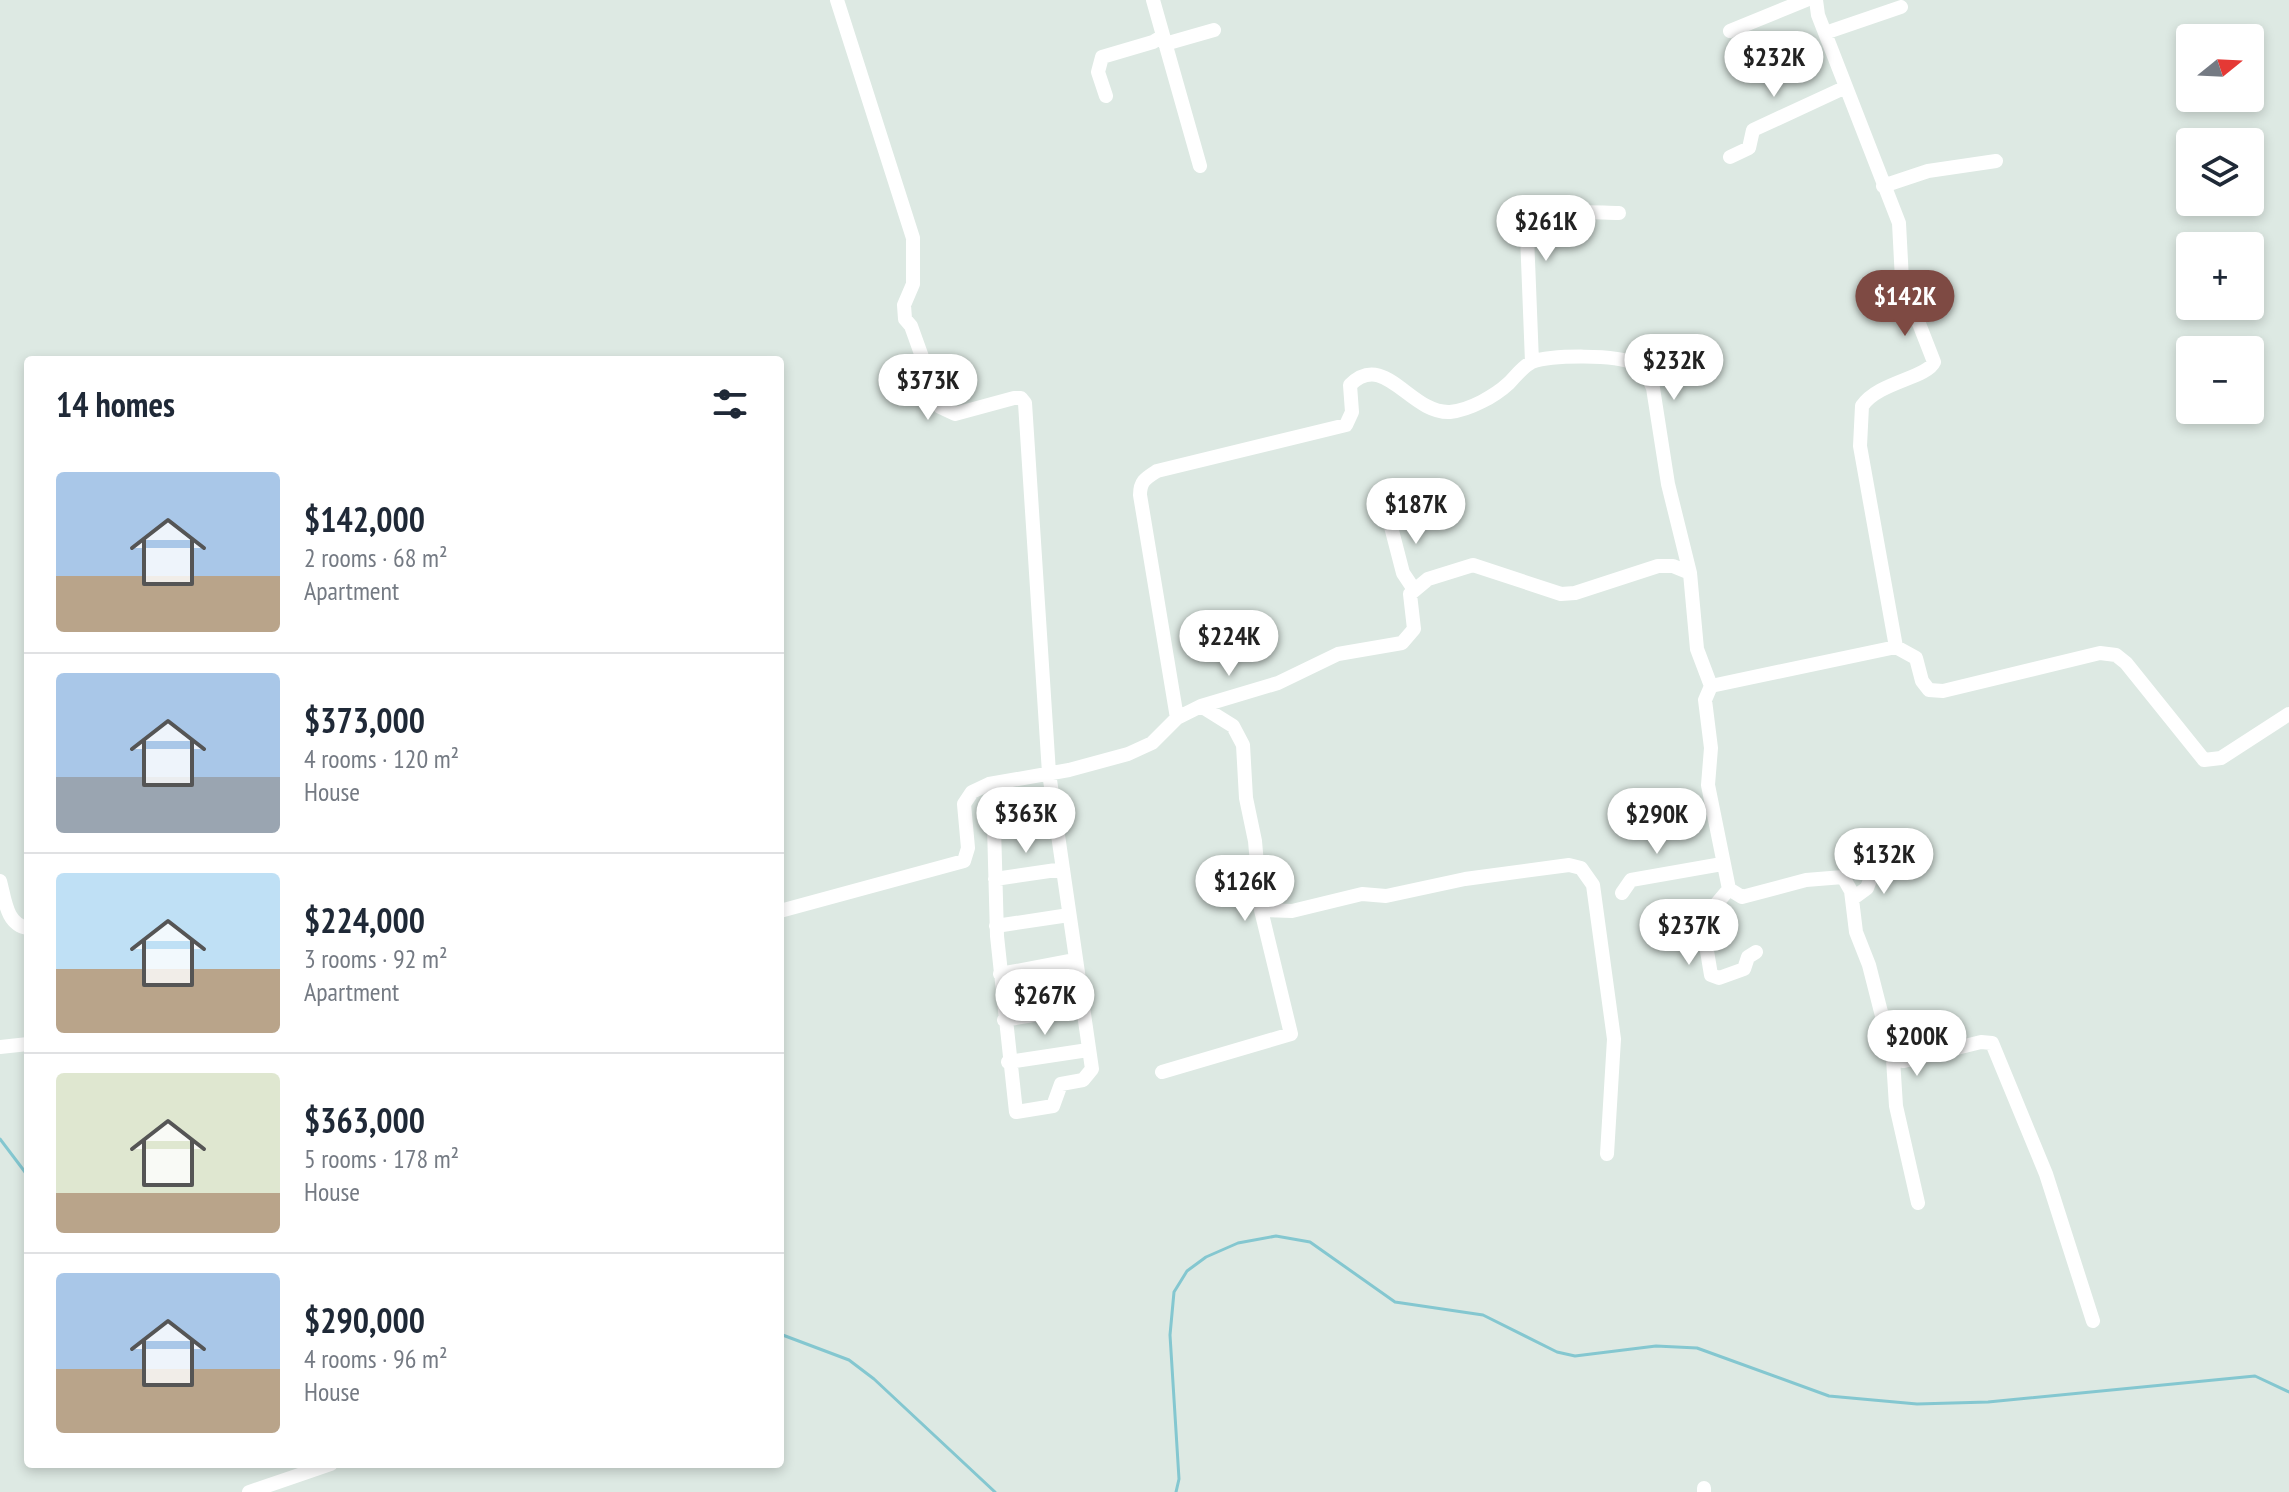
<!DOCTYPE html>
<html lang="en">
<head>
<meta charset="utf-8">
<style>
  :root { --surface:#fff; --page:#f2f2f3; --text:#1f2937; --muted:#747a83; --line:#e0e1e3; --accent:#7e4a43 }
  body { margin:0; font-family:"PT Sans Narrow",sans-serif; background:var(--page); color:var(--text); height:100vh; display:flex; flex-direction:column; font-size:30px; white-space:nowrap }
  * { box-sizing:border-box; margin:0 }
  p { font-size:26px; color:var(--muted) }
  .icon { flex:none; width:44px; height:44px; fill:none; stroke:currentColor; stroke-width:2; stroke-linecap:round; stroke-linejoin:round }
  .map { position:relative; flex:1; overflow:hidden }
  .side { position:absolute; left:24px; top:356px; width:760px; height:1112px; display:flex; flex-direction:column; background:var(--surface); border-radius:8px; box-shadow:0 4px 12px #0003 }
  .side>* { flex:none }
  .needle { width:52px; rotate:72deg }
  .tools { position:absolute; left:2176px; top:24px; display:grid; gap:16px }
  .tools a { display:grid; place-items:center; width:88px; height:88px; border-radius:8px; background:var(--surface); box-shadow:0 4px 12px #0003; font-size:40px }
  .price { position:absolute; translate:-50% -68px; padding:0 18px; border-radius:28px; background:#fff; color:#222; font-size:26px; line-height:52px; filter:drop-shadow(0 2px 4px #0008) }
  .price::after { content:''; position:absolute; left:50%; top:48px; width:24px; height:18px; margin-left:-12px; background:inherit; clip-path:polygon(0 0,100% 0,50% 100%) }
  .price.on { background:var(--accent); color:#fff }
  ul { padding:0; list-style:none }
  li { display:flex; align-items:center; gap:24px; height:200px; padding:0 32px }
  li+li { border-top:2px solid var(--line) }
  li span { display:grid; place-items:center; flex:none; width:224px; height:160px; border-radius:8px; color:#555 }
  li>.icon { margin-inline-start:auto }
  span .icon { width:96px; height:96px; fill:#fffc; stroke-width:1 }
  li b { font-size:34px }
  h2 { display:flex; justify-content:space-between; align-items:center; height:96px; padding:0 32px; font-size:34px }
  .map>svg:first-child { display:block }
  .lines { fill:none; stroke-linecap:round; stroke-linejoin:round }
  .stream { stroke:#84c7d0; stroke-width:3 }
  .minor { stroke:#fff; stroke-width:14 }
</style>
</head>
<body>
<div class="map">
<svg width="2289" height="1492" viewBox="0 0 2289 1492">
  <rect width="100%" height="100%" fill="#dde9e3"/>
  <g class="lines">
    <path class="stream" d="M0,1139l28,37
      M780,1334l69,26 25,19 121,113
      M1176,1492l3,-13 -9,-144 4,-43 13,-21 19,-14 32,-14 38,-7 34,6 85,60 88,13 74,37 18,4 81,-10 41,2 132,48 88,8 71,-2 267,-26 34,16"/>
    <path class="minor" d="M837,0l76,238v46l-9,21 1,14 6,7 29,81 15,7 59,-16h7l4,5 24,370 43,296 -9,11 -22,4 -8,22 -37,6 -19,-176 -3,-110 61,-11
      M1153,0l47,166
      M1816,0l2,15 81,208 3,57 32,82c-7,16 -56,20 -72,44l-2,40 36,201
      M1730,31l76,-31
      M1825,33l76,-26
      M1165,44l49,-14
      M1106,96l-8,-24 4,-15 51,-15 10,-6
      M1730,157l19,-9 4,-18 93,-43
      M1883,186l45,-15 68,-10
      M1532,362l-5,-127c13,-30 64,-22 92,-22
      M1389,519l14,54 10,15
      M1711,686l-6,14 6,48 -3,37 21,104 13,8 64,-17 37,-3 8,14 5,41 13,33 24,94 11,2 77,-19 11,1 54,131 47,147
      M1177,718l-37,-223c0,-14 6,-17 17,-24l189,-46 6,-13 -2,-27c35,-35 60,29 100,27 20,-2 45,-16 59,-29 7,-7 14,-17 23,-21 19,-7 85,-8 103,2 10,5 14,15 18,24l15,96 22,89 7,76 14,37 185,-39 20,11 6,23 7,9 14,1 157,-38 16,2 10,8 78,97 17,-2 68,-44
      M995,879l68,-10
      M0,881c5,18 6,44 28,47
      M1729,889l-27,32 9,54 8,3 25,-9 4,-12 8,-5
      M1622,893l9,-13 91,-16
      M1852,899l15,-11 8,-22 19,-9
      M1261,910l31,1 70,-17 24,2 79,-17 104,-14 12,3 12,17 21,154 -7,115
      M780,911l184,-50 4,-13 -4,-44 8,-12 17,-8 80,-14 59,-16 24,-11 25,-25 24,-12 77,-23 60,-29 64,-11 12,-14 -4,-35 18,-15 45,-14 88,29 14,-1 83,-27h15l17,7
      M996,926l73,-11
      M1000,974l75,-14
      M1004,1020l78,-13
      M0,1047l28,-3
      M1893,1059l3,47 22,97
      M1008,1062l80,-12
      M1162,1072l129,-38 -30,-124 -6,-69 -9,-43 -3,-53 -10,-19 -32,-20
      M1704,1488v4
      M249,1492l82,-28"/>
  </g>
</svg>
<div class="tools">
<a><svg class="needle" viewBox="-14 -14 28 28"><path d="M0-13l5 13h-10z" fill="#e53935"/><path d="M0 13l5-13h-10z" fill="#747a83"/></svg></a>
<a><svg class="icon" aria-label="layers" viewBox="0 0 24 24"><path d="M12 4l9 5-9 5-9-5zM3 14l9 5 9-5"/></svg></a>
<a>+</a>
<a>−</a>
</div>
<b class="price" style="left:1774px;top:99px">$232K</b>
<b class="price" style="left:1546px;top:263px">$261K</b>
<b class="price on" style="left:1905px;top:338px">$142K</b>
<b class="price" style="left:1674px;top:402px">$232K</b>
<b class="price" style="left:928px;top:422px">$373K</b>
<b class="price" style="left:1416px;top:546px">$187K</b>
<b class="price" style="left:1229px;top:678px">$224K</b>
<b class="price" style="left:1026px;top:855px">$363K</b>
<b class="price" style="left:1657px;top:856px">$290K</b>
<b class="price" style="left:1884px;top:896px">$132K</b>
<b class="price" style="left:1245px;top:923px">$126K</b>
<b class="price" style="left:1689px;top:967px">$237K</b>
<b class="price" style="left:1045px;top:1037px">$267K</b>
<b class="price" style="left:1917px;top:1078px">$200K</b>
<section class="side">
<h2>14 homes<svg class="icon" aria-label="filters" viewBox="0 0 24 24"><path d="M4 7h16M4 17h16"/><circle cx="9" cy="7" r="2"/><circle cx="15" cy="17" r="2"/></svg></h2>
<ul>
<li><span style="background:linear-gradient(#a9c7e8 65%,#b9a48a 0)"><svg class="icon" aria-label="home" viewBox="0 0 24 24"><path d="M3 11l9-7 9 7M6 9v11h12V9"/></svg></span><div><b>$142,000</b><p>2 rooms · 68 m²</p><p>Apartment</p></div></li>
<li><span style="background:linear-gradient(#a9c7e8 65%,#9aa5b1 0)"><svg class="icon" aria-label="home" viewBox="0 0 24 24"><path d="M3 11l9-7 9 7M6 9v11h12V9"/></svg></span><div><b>$373,000</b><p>4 rooms · 120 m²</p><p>House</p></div></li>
<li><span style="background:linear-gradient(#bfe0f5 60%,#b9a48a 0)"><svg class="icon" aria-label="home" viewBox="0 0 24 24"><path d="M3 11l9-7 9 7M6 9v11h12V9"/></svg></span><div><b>$224,000</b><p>3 rooms · 92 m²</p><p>Apartment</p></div></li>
<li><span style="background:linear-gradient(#dfe7d0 75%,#b9a48a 0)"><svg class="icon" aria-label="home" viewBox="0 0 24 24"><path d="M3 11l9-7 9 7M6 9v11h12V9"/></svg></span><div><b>$363,000</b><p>5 rooms · 178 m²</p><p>House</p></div></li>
<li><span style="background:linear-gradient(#a9c7e8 60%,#b9a48a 0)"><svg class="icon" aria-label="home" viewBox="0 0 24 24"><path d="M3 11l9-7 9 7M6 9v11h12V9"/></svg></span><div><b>$290,000</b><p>4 rooms · 96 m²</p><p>House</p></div></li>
</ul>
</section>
</div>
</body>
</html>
